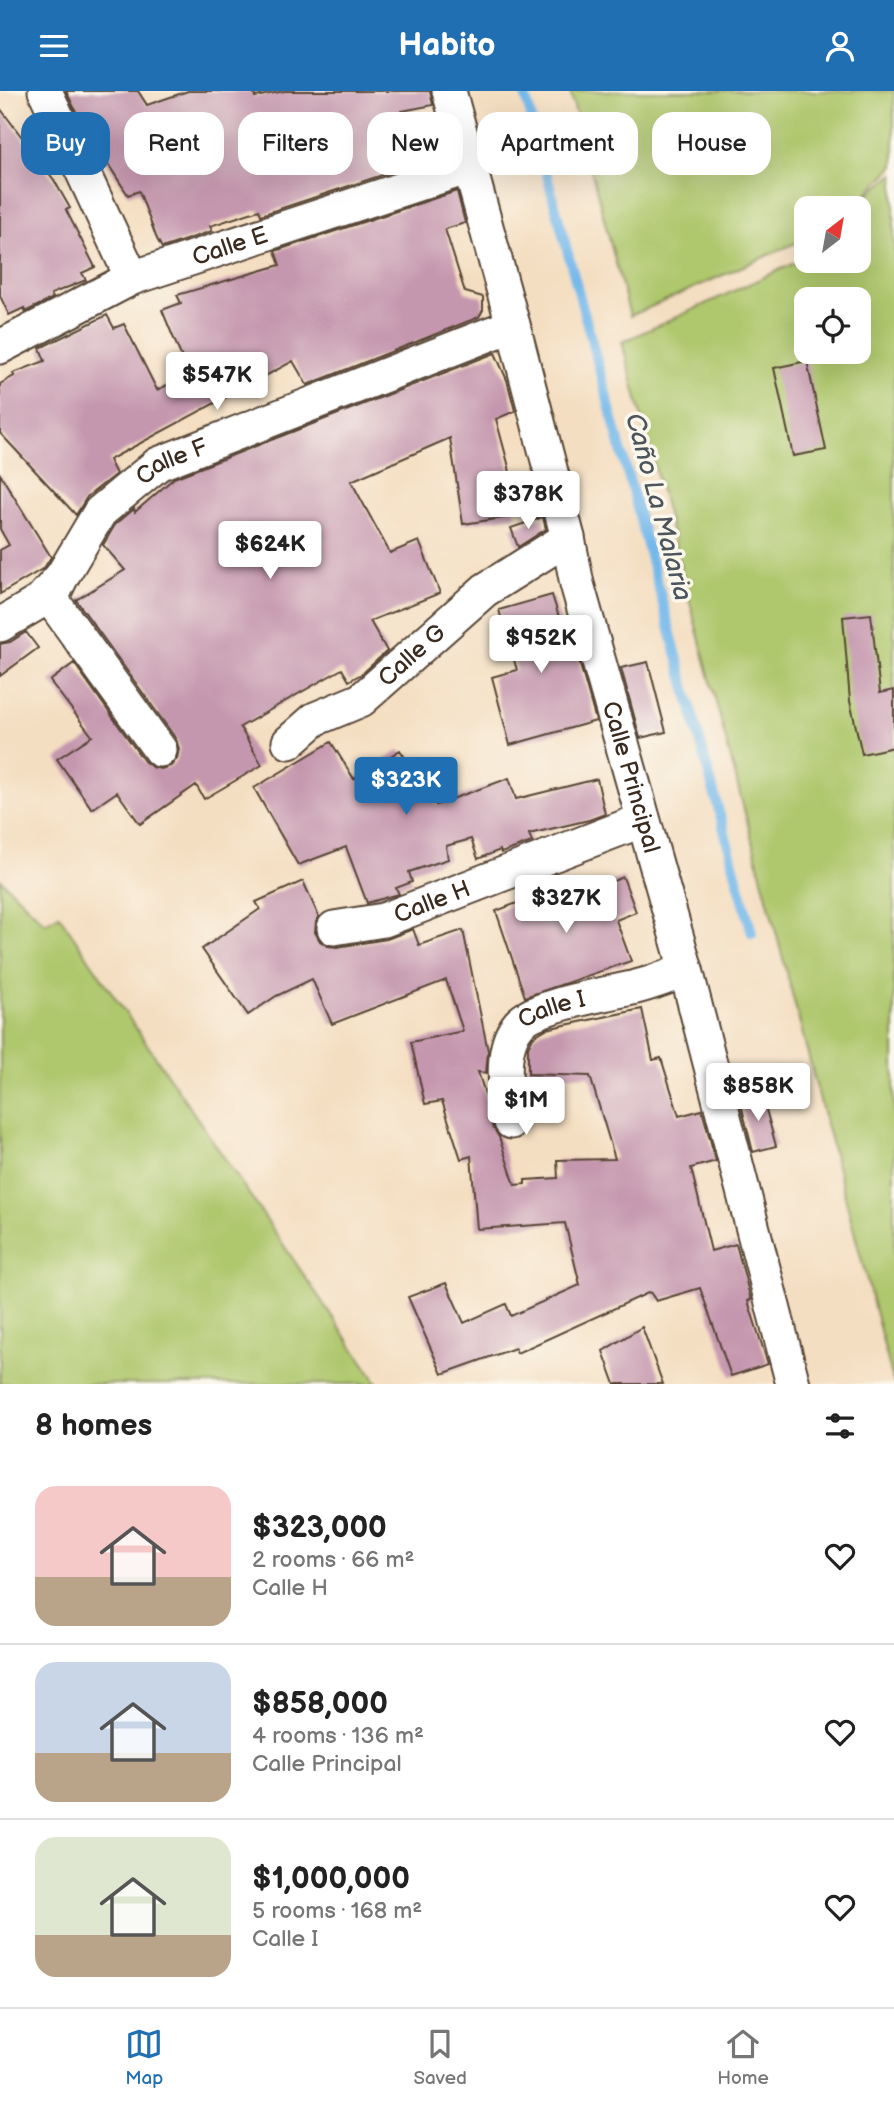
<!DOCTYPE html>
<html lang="en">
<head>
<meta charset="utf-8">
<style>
  :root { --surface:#fff; --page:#f2f2f2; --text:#222; --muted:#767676; --line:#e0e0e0; --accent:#1f6fb2 }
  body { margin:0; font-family:"Balsamiq Sans",sans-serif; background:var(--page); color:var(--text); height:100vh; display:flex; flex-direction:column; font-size:26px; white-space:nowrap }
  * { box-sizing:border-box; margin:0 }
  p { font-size:23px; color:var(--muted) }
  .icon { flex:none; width:38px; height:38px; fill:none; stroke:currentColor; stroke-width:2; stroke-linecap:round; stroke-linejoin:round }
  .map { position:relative; height:1293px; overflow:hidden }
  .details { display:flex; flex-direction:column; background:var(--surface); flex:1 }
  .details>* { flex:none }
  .banner { position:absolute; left:21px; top:21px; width:852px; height:63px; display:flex; gap:14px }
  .needle { width:46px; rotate:31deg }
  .buttons { position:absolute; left:794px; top:105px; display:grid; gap:14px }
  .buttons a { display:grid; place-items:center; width:77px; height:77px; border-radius:14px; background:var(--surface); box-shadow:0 7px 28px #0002; font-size:35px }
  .price { position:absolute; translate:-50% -60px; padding:0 16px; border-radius:7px; background:#fff; color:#222; font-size:23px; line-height:46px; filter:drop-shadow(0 2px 4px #0008) }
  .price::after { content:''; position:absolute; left:50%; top:42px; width:21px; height:16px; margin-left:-10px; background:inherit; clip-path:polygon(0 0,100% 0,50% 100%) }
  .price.selected { background:var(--accent); color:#fff }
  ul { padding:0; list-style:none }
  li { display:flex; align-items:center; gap:21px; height:175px; padding:0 35px }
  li+li { border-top:2px solid var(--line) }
  li span { display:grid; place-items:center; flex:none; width:196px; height:140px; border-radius:21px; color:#555 }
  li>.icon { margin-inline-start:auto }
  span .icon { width:84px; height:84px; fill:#fffc; stroke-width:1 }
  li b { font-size:30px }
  h2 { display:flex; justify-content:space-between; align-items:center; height:84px; padding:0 35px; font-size:30px }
  .chip { padding:0 24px; border-radius:21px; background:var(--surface); box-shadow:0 7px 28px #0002; font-size:24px; line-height:63px }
  .chip.selected { background:var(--accent); color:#fff }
  header { display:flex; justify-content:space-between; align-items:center; height:91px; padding:0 35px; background:var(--accent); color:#fff; font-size:32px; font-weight:700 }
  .tab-bar { display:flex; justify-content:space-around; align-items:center; height:98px; border-top:2px solid var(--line); background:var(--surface); font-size:19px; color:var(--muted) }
  .tab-bar a { display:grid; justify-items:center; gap:4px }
  .tab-bar .selected { color:var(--accent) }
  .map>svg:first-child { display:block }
  .green { fill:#afc76d; stroke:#757846; stroke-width:2; fill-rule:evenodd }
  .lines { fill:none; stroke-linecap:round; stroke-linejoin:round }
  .stream { stroke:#74b9eb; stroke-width:10 }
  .building { fill:#c597ae }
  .minor-casing { stroke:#574536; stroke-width:37 }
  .minor { stroke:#fff; stroke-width:33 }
  .labels { text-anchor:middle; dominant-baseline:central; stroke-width:7; stroke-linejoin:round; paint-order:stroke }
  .street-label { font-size:24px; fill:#3b2a1e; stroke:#fbf7ec }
  .water-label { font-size:26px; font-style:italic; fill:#4c555c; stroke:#fbf7ec }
</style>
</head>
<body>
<header><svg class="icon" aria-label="menu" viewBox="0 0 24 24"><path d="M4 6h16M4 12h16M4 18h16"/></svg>Habito<svg class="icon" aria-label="person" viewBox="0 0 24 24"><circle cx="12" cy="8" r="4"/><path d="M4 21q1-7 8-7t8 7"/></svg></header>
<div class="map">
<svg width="894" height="1293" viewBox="0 0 894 1293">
  <rect width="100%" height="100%" fill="#fbf7ec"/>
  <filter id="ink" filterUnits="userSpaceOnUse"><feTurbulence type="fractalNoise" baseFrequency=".0143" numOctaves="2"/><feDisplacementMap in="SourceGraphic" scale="14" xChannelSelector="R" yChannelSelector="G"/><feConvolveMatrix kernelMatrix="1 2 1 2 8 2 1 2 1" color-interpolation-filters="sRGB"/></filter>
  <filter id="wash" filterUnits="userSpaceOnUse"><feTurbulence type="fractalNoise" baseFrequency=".00686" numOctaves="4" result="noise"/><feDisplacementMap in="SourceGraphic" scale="28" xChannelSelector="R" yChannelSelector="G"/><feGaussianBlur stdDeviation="1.57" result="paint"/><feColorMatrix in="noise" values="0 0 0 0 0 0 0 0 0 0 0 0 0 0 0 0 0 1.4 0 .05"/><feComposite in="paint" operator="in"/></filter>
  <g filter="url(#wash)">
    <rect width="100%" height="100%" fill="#f4dec1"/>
    <path class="green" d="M570,0h324v75l-37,37 37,-29v1210l-272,-1042 177,-81 3,-12 5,-4v16h52v-53h-52v30l-177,78zM807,208h52v53h-52z
      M0,788l45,44 14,-8 319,469h-378z"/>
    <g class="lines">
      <path class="stream" d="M524,0l228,842"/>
    </g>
    <g id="blocks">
      <path class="building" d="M66,0h72l9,14 41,-14h65l2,6 29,-6h146l3,14 -31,6 23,50 -164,54 -2,-5 -49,16 2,5 -50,17 -5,-9 -18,-48 -11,4 -47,-73z
        M0,17l54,72 16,28 -4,2 29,57 -13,6 4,7 -35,14 2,4 -28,14 -1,-4 -15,7 -9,-19z
        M457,100l8,32 -20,6 20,63 18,5v13l-4,7 -172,68 -14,-24 -184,99 7,14 -29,23 -11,18 -76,-82v-49l14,-8 -1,-3 32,-12 -5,-13 67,-33 7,13 10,-4 33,66 32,-15 -27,-65 19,-7 -4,-8 103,-30 -5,-14z
        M495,262l12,27 8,31 -19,8 13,48 7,49 -53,8 -13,-86 -99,43 39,72 29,-12 21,52 -70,28 17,30 -24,22 -14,8 -7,-12 -102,58 22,38 -58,34 -8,-14 -56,39 -23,-32 -25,17 -35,-50 35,-23 -42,-55 24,-18 70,98 8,6 9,2 10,-3 6,-8 2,-9 -3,-10 -100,-139 49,-30 -22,-25 12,-20 19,-16 1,3 39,-34z
        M807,270l19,89 -33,6 -19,-88z
        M0,383l51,83 -7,11 -44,26v-44l9,-5 -9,-16z
        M543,426l3,12 -28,18 -7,-19z
        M552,504l19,60 6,-1 19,67 -86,24 -18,-68 25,-7 -18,-60z
        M871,523l9,79 14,-3v57l-32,7 -12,-53 -7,-84z
        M26,541l12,16 -38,28v-32l10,-2z
        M648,571l18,70 -26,6 -19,-70z
        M331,651l23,37 46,-29 36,55 73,-27 7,21 81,-20 8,35 -16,6 -60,14 3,8 -31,11 -1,-3 -22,9 -7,-20 -25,7 2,13 -39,13 3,10 -16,6 3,6 -32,9 -21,-56 -48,18 -44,-77z
        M623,786l13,35 -20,8 15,41 -106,36 -29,-86 63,-24 6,14z
        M303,790l16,36 -3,5 -1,10 5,9 8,5 9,1 50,-8 26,-10 6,16 44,-15 25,121 -2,22 -8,-1 11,34 3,20 7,11 16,48 10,-1v-4l33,-2 -1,-18 58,-1 -25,-83 -62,-2v-27l5,-10 13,-8 96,-20 11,51 8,-2 18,58 23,-6 14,51 -25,7 20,83 25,-7 15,56 -3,1 20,63 -37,12 -31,-88 -44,13 -6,-9 -133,61 -2,-5 -73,26 -34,-77 38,-14 18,40 42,-19 5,12 69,-31 -15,-62 -88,6 -6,-73 -10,3 -19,-58 -17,3 -14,-62 52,-11 -17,-51 -114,44 -20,-45 -36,17 -28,19 -46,-66 58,-40 -4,-7z
        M762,1004l14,51 -23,6 -13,-52z
        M642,1236l21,57h-48l-12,-33z"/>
    </g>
  </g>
  <g filter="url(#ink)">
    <use href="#blocks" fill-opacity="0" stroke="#574536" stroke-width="2"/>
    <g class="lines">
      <defs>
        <g id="minor">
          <path d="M45,0l87,187"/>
          <path id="s1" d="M449,0l64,234 55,213 9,46 109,386 107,414"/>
          <path id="s2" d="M0,256l132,-69 337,-111"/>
          <path d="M62,485l-11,23 109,151"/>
          <path id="s3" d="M0,534l39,-23 23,-26 38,-64 58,-48 355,-139"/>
          <path id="s4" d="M289,651l26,-23 46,-19 124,-110 83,-52"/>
          <path id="s5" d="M334,837l50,-8 259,-100"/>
          <path id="s6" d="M511,1031c-5,-29 -13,-73 8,-98 17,-20 90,-30 117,-37 17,-4 34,-11 50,-17"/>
        </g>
      </defs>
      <use href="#minor" class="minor-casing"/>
      <use href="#minor" class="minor"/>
    </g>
  </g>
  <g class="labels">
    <g class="street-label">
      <text stroke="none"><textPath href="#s2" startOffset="252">Calle E</textPath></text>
      <text stroke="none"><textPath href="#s3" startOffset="243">Calle F</textPath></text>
      <text stroke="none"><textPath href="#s4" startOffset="152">Calle G</textPath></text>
      <text stroke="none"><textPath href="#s1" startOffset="710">Calle Principal</textPath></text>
      <text stroke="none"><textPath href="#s5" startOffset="102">Calle H</textPath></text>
      <text stroke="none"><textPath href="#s6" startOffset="138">Calle I</textPath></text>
    </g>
    <g class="water-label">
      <text transform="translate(658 416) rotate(75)">Caño La Malaria</text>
    </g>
  </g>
</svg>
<div class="buttons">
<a><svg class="needle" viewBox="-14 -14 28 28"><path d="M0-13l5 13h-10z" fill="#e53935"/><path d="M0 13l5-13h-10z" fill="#767676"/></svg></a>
<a><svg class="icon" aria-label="locate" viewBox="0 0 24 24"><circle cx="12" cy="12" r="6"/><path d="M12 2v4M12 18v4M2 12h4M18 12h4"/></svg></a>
</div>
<b class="price" style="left:217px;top:321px">$547K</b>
<b class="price" style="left:528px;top:440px">$378K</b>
<b class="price" style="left:270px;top:490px">$624K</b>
<b class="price" style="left:541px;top:584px">$952K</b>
<b class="price selected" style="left:406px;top:726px">$323K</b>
<b class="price" style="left:566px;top:844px">$327K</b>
<b class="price" style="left:758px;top:1032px">$858K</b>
<b class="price" style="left:526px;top:1046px">$1M</b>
<div class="banner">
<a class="chip selected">Buy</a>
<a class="chip">Rent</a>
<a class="chip">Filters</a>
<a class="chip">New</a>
<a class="chip">Apartment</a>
<a class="chip">House</a>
</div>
</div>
<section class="details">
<h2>8 homes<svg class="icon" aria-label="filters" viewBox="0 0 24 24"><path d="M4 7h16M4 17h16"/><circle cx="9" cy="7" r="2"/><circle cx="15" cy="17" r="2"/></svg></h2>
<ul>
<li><span style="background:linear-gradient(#f6c9c9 65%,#b9a48a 0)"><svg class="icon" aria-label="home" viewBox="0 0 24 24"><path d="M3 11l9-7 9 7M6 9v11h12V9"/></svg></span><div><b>$323,000</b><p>2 rooms · 66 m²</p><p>Calle H</p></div><svg class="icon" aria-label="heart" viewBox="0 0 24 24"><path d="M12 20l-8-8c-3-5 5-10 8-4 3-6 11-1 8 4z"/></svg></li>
<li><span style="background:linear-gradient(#c9d6e8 65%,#b9a48a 0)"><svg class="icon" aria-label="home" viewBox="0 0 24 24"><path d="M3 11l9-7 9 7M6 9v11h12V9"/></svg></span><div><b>$858,000</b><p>4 rooms · 136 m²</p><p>Calle Principal</p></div><svg class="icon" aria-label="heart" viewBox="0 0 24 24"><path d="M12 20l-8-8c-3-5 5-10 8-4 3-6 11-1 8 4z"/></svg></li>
<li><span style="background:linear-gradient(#dfe7d0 70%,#b9a48a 0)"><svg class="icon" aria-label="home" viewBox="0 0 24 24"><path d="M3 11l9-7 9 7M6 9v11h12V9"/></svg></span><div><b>$1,000,000</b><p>5 rooms · 168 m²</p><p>Calle I</p></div><svg class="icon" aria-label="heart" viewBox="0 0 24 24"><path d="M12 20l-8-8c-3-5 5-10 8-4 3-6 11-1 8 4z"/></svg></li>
</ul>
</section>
<nav class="tab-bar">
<a class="selected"><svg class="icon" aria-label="map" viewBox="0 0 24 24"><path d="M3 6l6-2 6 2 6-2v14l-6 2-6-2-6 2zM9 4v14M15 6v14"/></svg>Map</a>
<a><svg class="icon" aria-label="saved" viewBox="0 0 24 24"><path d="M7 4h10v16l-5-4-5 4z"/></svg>Saved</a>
<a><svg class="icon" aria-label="home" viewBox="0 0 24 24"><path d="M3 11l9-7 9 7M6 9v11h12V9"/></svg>Home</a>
</nav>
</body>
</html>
